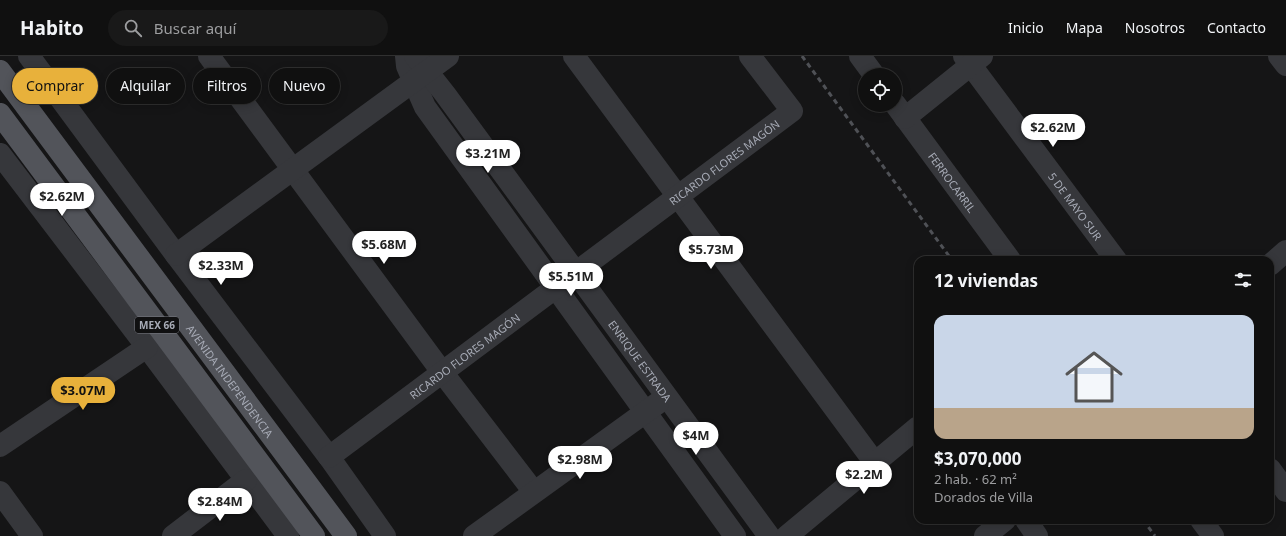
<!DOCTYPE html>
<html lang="es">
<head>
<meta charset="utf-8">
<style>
  :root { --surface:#101010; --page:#191919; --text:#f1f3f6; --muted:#9c9d9f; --line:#303030; --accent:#e8b13b }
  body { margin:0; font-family:"Noto Sans",sans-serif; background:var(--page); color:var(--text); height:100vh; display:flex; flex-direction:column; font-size:15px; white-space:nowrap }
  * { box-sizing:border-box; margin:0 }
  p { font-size:13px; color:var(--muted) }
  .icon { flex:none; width:22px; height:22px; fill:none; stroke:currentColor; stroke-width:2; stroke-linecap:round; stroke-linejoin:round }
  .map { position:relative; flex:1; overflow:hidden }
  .sheet { position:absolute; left:914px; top:200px; width:360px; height:268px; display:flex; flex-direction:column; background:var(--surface); border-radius:12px; box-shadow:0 2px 10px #0003,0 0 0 1px var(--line) }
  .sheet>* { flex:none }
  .banner { position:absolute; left:12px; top:12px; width:380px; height:36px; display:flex; gap:8px }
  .fabs { position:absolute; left:858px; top:12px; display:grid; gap:8px }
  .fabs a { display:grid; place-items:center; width:44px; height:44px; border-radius:50%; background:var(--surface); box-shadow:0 2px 10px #0003,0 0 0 1px var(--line); font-size:20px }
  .price { position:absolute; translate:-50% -34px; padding:0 9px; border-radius:14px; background:#fff; color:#222; font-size:13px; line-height:26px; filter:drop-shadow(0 1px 2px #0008) }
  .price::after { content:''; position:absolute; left:50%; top:24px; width:12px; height:9px; margin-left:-6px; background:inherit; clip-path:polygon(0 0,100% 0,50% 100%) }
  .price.current { background:var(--accent); color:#111 }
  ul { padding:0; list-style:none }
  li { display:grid; align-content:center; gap:8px; height:212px; padding:0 20px }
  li+li { border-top:1px solid var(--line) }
  li span { display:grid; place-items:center; height:124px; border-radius:12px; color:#555 }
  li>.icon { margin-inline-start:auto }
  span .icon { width:72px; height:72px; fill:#fffc; stroke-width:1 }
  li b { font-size:17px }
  h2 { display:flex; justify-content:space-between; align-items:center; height:48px; padding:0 20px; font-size:17px }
  .pill { padding:0 14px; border-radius:18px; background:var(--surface); box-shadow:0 2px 10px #0003,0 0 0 1px var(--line); font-size:14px; line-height:36px }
  .pill.current { background:var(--accent); color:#111 }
  header { display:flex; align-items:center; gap:24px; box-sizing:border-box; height:56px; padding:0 20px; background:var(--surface); border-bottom:1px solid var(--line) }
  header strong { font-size:19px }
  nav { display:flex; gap:22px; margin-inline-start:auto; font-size:14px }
  .search { width:280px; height:36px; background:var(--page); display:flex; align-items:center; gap:10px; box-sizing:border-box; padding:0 14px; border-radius:22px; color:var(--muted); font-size:15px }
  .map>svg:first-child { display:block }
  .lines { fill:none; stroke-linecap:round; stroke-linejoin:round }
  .minor { stroke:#36373b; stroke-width:22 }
  .primary { stroke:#52545a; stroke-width:22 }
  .rail { stroke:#4f5156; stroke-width:3; stroke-dasharray:5 4; stroke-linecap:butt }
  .labels { text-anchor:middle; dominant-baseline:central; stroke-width:3; stroke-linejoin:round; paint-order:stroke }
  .shield { fill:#101011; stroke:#7a7c84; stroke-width:1 }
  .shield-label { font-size:10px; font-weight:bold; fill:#a7abb6 }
  .street-label { font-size:11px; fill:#a7abb6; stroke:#101011 }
</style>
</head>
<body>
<header>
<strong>Habito</strong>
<div class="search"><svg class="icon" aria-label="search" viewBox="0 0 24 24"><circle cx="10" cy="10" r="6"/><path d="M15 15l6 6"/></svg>Buscar aquí</div>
<nav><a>Inicio</a><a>Mapa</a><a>Nosotros</a><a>Contacto</a></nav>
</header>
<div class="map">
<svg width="1286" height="480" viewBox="0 0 1286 480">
  <rect width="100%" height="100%" fill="#151516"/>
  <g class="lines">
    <g class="minor">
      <path d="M29,0l147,199 153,202 56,79"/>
      <path d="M209,0l233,316 92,120"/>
      <path d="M406,0l1,10 18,41 310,429"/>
      <path id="s1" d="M415,0l30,38 324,442"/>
      <path d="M574,0l301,407"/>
      <path d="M860,0l14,19"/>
      <path id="s2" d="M964,0l152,204"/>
      <path d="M1279,0l7,9"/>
      <path id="s3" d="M895,48l115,156"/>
      <path d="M905,62l77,-62"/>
      <path d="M0,98l147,193 141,189"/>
      <path d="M176,199l272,-199"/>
      <path d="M1270,209l16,-14"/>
      <path d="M0,390l147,-99"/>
      <path id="s4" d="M329,401l463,-346 -42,-55"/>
      <path d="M1270,413l16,22"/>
      <path d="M0,436l32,44"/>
      <path d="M1026,464l11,16"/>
      <path d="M1201,464l12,16"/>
      <path d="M173,480l73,-56"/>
      <path d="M474,480l184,-133"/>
      <path d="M787,480l131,-109"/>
      <path d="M985,480l20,-16"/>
    </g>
    <g class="primary">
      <path id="s5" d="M0,15l346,465"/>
      <path d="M0,58l314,422"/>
    </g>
    <path class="rail" d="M802,0l150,204
      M1143,464l12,16"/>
  </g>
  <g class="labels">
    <rect class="shield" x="135" y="261" width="44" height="16" rx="3"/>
    <g class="shield-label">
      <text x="157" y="269">MEX 66</text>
    </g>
    <g class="street-label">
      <text stroke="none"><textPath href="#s4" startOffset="493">RICARDO FLORES MAGÓN</textPath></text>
      <text stroke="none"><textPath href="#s3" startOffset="97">FERROCARRIL</textPath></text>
      <text stroke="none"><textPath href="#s2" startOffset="187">5 DE MAYO SUR</textPath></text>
      <text stroke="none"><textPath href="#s4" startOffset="169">RICARDO FLORES MAGÓN</textPath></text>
      <text stroke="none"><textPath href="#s1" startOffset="379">ENRIQUE ESTRADA</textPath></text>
      <text stroke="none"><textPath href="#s5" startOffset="386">AVENIDA INDEPENDENCIA</textPath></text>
    </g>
  </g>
</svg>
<div class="fabs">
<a><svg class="icon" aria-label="locate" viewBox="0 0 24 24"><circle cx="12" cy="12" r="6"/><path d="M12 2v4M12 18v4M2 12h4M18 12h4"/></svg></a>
</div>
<b class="price" style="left:1053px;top:92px">$2.62M</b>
<b class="price" style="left:488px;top:118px">$3.21M</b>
<b class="price" style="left:62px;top:161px">$2.62M</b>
<b class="price" style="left:384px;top:209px">$5.68M</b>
<b class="price" style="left:711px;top:214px">$5.73M</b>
<b class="price" style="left:221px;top:230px">$2.33M</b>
<b class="price" style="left:571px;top:241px">$5.51M</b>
<b class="price current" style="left:83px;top:355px">$3.07M</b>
<b class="price" style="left:696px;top:400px">$4M</b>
<b class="price" style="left:580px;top:424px">$2.98M</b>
<b class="price" style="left:864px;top:439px">$2.2M</b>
<b class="price" style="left:220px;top:466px">$2.84M</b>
<div class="banner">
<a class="pill current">Comprar</a>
<a class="pill">Alquilar</a>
<a class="pill">Filtros</a>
<a class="pill">Nuevo</a>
</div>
<section class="sheet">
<h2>12 viviendas<svg class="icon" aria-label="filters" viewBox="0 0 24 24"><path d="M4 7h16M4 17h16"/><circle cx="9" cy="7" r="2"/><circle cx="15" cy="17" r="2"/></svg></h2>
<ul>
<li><span style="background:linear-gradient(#c9d6e8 75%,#b9a48a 0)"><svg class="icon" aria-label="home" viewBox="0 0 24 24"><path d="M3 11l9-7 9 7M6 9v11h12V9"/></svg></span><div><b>$3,070,000</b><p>2 hab. · 62 m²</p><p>Dorados de Villa</p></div></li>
</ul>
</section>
</div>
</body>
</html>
